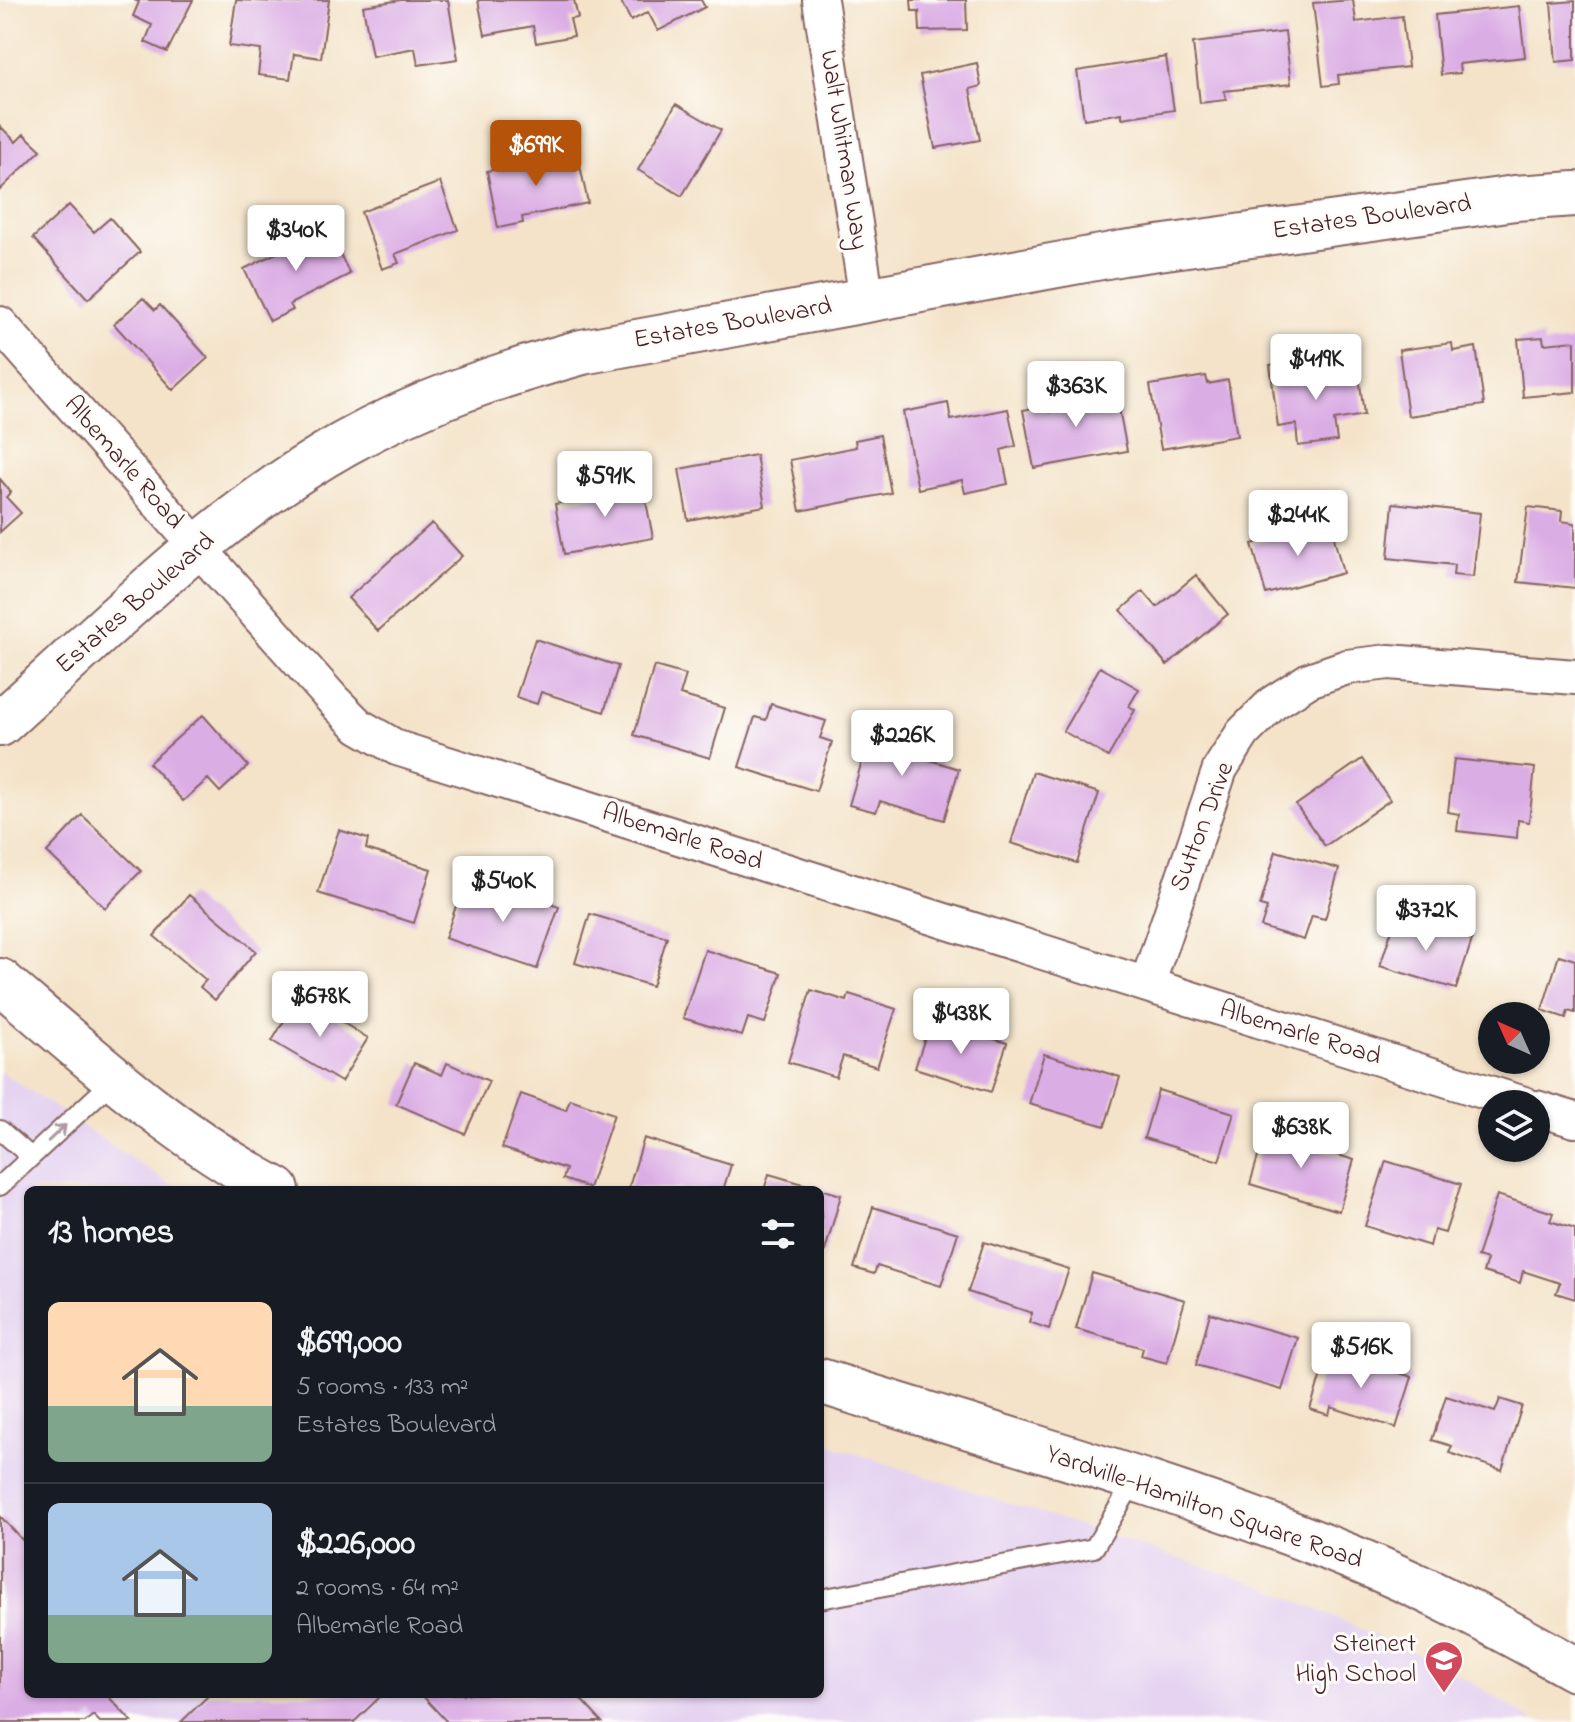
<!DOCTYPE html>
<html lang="en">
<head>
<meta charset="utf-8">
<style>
  :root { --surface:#171b24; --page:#242831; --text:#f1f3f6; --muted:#9ea1a6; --line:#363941; --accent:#b45309 }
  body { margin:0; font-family:"Indie Flower",sans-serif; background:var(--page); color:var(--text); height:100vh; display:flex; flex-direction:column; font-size:30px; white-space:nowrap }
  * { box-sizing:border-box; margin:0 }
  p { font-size:26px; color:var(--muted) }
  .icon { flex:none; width:44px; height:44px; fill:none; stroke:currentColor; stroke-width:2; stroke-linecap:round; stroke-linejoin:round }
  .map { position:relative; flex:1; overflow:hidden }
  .sheet { position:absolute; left:24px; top:1186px; width:800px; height:512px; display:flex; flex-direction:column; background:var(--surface); border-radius:12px; box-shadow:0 2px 6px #0004 }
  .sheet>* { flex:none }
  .needle { width:52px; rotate:315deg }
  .fabs { position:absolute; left:1478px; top:1002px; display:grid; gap:16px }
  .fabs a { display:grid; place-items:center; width:72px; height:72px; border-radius:50%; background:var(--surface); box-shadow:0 2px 6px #0004; font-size:40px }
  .price { position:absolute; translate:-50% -68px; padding:0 18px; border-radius:8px; background:#fff; color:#222; font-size:26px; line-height:52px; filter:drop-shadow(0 2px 4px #0008) }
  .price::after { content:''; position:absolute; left:50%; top:48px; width:24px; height:18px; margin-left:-12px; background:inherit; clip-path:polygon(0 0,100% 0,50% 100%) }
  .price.current { background:var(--accent); color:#fff }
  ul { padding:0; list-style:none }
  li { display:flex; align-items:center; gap:24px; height:200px; padding:0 24px }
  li+li { border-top:2px solid var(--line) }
  li span { display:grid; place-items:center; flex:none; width:224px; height:160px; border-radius:12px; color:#555 }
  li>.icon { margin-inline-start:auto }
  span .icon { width:96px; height:96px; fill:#fffc; stroke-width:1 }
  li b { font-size:34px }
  h2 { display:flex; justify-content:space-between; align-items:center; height:96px; padding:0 24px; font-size:34px }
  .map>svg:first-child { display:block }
  .built { fill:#e5d3f1 }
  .building { fill:#dbade5 }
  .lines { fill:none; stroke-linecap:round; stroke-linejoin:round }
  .service-casing { stroke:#866462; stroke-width:22 }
  .minor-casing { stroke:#866462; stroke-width:38 }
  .tertiary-casing { stroke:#866462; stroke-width:48 }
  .service { stroke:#fff; stroke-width:18 }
  .minor { stroke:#fff; stroke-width:34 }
  .tertiary { stroke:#fff; stroke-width:44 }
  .oneway { stroke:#ae9aa0 }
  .labels { text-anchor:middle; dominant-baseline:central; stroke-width:6; stroke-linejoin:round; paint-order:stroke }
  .street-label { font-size:26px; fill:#4a1f2b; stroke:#fdfcf7 }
  .poi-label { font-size:26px; fill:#4a1f2b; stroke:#fdfcf7; text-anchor:end }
</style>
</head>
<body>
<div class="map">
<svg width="1575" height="1722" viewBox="0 0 1575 1722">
  <rect width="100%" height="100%" fill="#fdfcf7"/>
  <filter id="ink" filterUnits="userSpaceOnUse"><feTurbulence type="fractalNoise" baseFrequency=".0125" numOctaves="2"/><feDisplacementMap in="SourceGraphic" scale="16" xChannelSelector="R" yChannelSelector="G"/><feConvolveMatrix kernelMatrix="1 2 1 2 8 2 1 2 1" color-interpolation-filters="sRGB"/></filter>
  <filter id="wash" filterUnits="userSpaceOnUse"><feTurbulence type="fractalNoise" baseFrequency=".006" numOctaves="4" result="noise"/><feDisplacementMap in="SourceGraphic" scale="32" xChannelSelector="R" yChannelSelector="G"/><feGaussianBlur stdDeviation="1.8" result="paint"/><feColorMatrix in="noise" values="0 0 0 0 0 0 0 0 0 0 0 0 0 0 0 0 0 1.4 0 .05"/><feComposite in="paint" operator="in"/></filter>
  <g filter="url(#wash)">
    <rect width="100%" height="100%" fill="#f4e3c9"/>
    <path class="built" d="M0,1071l179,119h-151v504h792v-252l446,145 180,80 90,55h-1536z"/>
    <g id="blocks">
      <path class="building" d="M134,0h59l-26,52 -22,-10 7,-17 -19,-9 6,-14z
        M236,0l65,3 1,-3h27l-8,58 -27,-4 -4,25 -32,-4 3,-25 -32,-4z
        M401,0h47l10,59 -40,6 -3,-17 -43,8 -9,-50z
        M478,0h96l4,18 -8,1 4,17 -38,7 -3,-17 -48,9z
        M620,0h81l4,7 -47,24 -10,-19 -17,9z
        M911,0h55l1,30 -47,1 -1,-20h-7z
        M1353,0l3,22 46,-6 6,51 -70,8 1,9 -16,2 -10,-83z
        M1575,1v59l-19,2 -5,-59z
        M1519,6l6,51 -66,7 1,9 -19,2 -6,-60z
        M1285,32l6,52 -67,7 2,9 -26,3 -7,-60z
        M1166,57l8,53 -52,8v-5l-38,6 -7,-48z
        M977,63l4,23 -11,3 10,51 -45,8 -15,-73z
        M676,104l45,26 -39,66 -44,-26z
        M0,126l16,16 8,-8 17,16 -41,40z
        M577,152l11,51 -66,14 1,6 -25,5 -11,-57z
        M440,182l18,48 -63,24 4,9 -17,6 -21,-57z
        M69,205l25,27 16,-14 30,34 -52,47 -55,-61z
        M327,228l23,46 -60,30 3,6 -23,11 -26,-52z
        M143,298l12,12 5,-5 48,53 -35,32 -59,-66z
        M1543,337l1,7 31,-3v51l-52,5 -5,-58z
        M1452,343l1,8 23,-4 8,58 -76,11 -9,-66z
        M1289,363l1,14 68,-9 6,47 -30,5 3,21 -39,5 -2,-22 -18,3 -8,-62z
        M1206,376l2,8 20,-4 9,56 -76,13 -11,-64z
        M1115,387l12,64 -93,17 -11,-58 25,-5 1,7 12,-2 -2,-13z
        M948,403l3,17 57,-11 8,37 -15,4 7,34 -43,9 -3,-13 -44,9 -15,-77z
        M880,435l11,58 -91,18 -10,-51 66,-13 -1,-7z
        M756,455l9,51 -77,14 -9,-51z
        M0,479l11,13 -5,5 15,16 -21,19z
        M642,480l11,58 -89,16 -9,-50 64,-12 -2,-8z
        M1393,503l87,10 -7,64 -20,-2 1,-10 -66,-7z
        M1528,507l34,4 -1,10 14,2v65l-57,-6z
        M1330,522l13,51 -77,21 -14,-50z
        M432,523l30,33 -84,75 -30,-33z
        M1196,575l32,39 -61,51 -46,-55 22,-19 14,16z
        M535,639l83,27 -14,46 -63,-20 -4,12 -21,-7z
        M654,666l32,9 -6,20 45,13 -15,50 -76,-23z
        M1100,667l39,22 -10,17 6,4 -27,47 -45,-26z
        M771,704l55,17 -6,17 12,4 -16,49 -77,-24 16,-50 11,3z
        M203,715l45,51 -28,26 -12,-13 -25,22 -34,-38z
        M872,728l46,14 -4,13 45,14 -15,51 -64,-19 -4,11 -27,-7z
        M1362,759l28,41 -65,46 -29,-41z
        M1454,759l81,9 -6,54 -11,-2 -1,18 -60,-7 2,-17 -11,-2z
        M1033,772l66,21 -22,70 -66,-20z
        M82,815l59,56 -36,37 -58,-56z
        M339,830l29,9 -2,10 65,20 -17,54 -96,-30z
        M1276,851l63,18 -14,50 -13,-3 -8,24 -43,-13 6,-19 -7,-2z
        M464,883l40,13 3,-7 52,18 -22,62 -92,-31z
        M189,895l67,56 -41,49 -15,-13 6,-7 -52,-44z
        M590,914l77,23 -15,49 -77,-23z
        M1396,917l76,23 -16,49 -76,-23z
        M705,950l76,23 -16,50 -17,-5 -6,18 -59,-18z
        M1559,955l16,5v53l-7,-2 -2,7 -24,-8z
        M811,990l36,11 2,-7 47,15 -19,58 -34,-11 -7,21 -48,-15z
        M299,996l69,42 -27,44 -69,-41z
        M931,1019l76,24 -16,49 -76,-24z
        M1044,1054l76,23 -15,49 -76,-22z
        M414,1063l28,12 5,-12 42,18 -24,53 -69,-30z
        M1158,1090l76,23 -15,48 -75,-23z
        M521,1094l45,16 4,-11 44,15 -25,74 -26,-9 3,-10 -64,-21z
        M1268,1123l25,8 -4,9 65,20 -15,51 -89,-27z
        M644,1138l87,27 -8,25 -94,-3z
        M1386,1161l75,23 -16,49 -11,-3 -4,16 -65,-20z
        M769,1174l72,21 -18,63 -3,-68h-56z
        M1497,1195l56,18 -3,8 25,8v70l-19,-6 4,-10 -37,-12 -3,12 -37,-11 4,-12 -10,-3z
        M873,1207l85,26 -17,53 -64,-20 -3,8 -20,-6z
        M984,1242l85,27 -20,60 -20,-7 3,-9 -64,-21z
        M1092,1273l93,27 -18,63 -26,-7 2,-8 -67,-19z
        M1210,1313l88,25 -16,52 -86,-25z
        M1329,1350l83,27 -16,51 -65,-21 -2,8 -19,-6z
        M1446,1396l49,16 5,-13 22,7 -20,64 -53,-17 3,-7 -20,-6z
        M0,1516l28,30v148h78l26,28h-32l-7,-7 -8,7h-85z
        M210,1694h173l-29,28h-173z
        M421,1694h155l26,28h-155z"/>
    </g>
  </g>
  <g filter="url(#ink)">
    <use href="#blocks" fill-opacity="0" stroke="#866462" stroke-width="2"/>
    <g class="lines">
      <defs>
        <path id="service" d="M0,1130l31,27
          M0,1186l115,-107
          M820,1599l274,-51 40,-67"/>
        <path id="minor" d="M820,0l47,300
          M0,324l334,377 25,25 38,22 1127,356
          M1147,985l73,-216 23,-36 30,-30 36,-23 38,-13 42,-5 186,15
          M1536,1108l39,12"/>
        <path id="tertiary" d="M0,724c109,-98 216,-208 344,-280 75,-42 155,-69 238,-92l541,-99 392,-55 60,-4
          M0,981c89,76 174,154 277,209
          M820,1381c178,56 360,106 533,177 77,31 150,71 222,111"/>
      </defs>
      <use href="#service" class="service-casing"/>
      <use href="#minor" class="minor-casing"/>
      <use href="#tertiary" class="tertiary-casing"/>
      <use href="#service" class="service"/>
      <use href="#minor" class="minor"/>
      <use href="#tertiary" class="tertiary"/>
    </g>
    <defs><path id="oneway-shaft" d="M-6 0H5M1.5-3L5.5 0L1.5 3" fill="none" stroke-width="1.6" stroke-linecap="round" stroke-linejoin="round" transform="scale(2)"/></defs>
    <use class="oneway" href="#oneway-shaft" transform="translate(57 1133) rotate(-43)"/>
  </g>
  <defs>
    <symbol id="school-pin" viewBox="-11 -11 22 30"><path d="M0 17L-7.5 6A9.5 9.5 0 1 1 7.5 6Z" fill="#d1495b" stroke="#fdfcf7"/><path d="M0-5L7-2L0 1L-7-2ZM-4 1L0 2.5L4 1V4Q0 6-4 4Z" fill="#fff"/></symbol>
  </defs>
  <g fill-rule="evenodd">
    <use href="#school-pin" x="1422" y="1638" width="44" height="60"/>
  </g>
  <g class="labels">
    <g class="street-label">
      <text transform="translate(843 150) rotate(81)">Walt Whitman Way</text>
      <text transform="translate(1372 218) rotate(-8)">Estates Boulevard</text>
      <text transform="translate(733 324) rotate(-10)">Estates Boulevard</text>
      <text transform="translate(123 463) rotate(49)">Albemarle Road</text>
      <text transform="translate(136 604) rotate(-41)">Estates Boulevard</text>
      <text transform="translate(1203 827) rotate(-69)">Sutton Drive</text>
      <text transform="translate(682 838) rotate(18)">Albemarle Road</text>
      <text transform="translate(1300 1034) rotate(17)">Albemarle Road</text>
      <text transform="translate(1204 1508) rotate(19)">Yardville-Hamilton Square Road</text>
    </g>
    <g class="poi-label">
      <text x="1416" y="1645">Steinert<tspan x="1416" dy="30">High School</tspan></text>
    </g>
  </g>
</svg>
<div class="fabs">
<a><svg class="needle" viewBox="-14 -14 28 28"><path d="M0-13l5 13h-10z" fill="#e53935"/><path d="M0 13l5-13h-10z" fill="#9ea1a6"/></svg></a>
<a><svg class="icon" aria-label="layers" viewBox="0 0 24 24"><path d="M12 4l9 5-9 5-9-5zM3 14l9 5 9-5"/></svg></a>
</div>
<b class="price current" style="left:536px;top:188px">$699K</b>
<b class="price" style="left:296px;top:273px">$340K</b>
<b class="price" style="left:1316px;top:402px">$419K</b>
<b class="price" style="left:1076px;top:429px">$363K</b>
<b class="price" style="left:605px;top:519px">$591K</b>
<b class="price" style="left:1298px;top:558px">$244K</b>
<b class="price" style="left:902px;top:778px">$226K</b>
<b class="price" style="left:503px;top:924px">$540K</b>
<b class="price" style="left:1426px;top:953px">$372K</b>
<b class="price" style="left:320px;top:1039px">$678K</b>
<b class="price" style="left:961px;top:1056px">$438K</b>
<b class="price" style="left:1301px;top:1170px">$638K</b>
<b class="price" style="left:1361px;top:1390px">$516K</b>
<section class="sheet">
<h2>13 homes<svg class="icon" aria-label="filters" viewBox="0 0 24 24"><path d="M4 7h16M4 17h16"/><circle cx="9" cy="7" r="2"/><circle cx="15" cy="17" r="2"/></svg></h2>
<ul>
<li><span style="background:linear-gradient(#ffd9b3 65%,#7fa58c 0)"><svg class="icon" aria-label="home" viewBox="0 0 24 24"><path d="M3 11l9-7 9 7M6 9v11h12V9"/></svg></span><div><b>$699,000</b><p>5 rooms · 133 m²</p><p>Estates Boulevard</p></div></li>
<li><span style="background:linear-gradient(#a9c7e8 70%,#7fa58c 0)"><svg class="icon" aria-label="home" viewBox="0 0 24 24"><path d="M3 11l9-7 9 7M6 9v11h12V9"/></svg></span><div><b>$226,000</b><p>2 rooms · 64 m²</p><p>Albemarle Road</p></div></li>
</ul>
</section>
</div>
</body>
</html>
